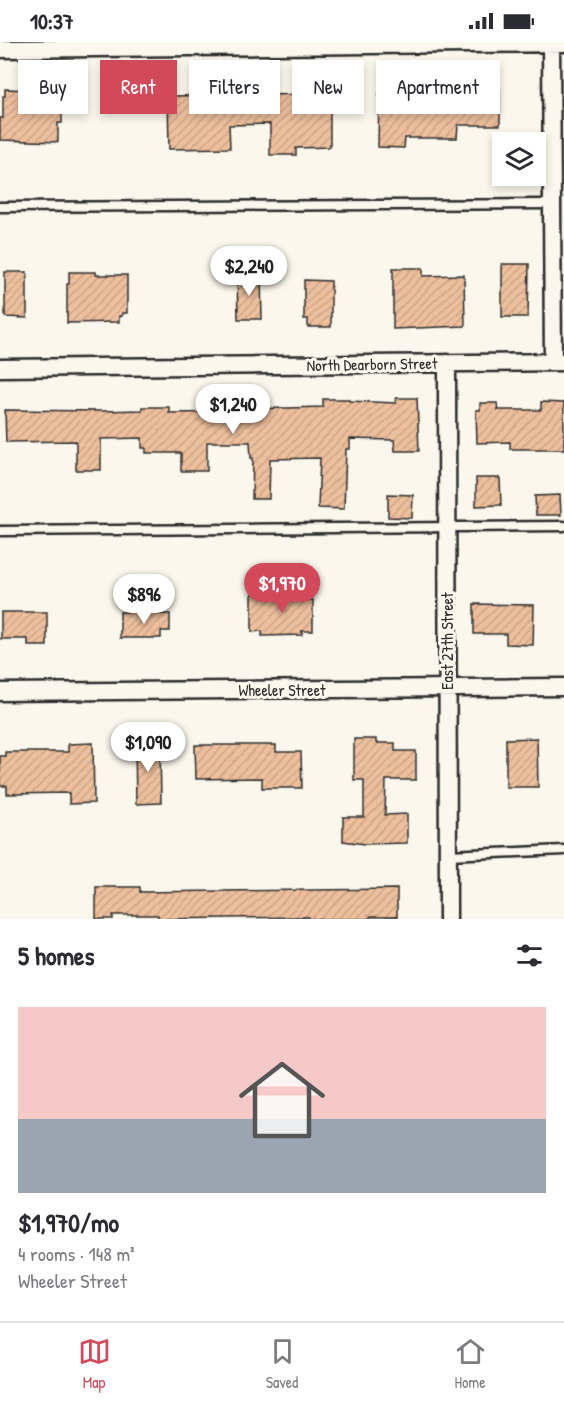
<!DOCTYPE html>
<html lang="en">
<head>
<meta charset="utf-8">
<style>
  :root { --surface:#fff; --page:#f7f7f7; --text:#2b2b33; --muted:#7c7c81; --line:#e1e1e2; --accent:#d1495b }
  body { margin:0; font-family:"Patrick Hand",sans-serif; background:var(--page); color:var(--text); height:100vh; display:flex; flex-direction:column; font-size:22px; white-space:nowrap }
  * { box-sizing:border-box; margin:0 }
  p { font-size:20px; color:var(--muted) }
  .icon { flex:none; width:33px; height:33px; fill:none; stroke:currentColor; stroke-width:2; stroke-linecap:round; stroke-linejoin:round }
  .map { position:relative; height:877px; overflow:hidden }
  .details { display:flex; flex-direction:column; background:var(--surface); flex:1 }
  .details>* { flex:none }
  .banner { position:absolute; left:18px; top:18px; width:528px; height:54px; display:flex; gap:12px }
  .controls { position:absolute; left:492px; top:90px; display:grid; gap:12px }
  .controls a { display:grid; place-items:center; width:54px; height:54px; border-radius:0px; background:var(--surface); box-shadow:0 3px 9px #0003; font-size:30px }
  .price { position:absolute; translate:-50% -51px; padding:0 14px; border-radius:21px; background:#fff; color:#222; font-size:20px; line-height:39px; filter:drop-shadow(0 2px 3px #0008) }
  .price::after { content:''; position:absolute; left:50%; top:36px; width:18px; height:14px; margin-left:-9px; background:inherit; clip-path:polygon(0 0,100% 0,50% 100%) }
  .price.active { background:var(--accent); color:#fff }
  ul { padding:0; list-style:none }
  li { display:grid; align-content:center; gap:12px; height:318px; padding:0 18px }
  li span { display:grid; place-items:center; height:186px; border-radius:0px; color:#555 }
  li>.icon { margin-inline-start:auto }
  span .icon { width:108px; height:108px; fill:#fffc; stroke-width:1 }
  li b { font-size:26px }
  h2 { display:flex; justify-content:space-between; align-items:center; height:72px; padding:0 18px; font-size:26px }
  .chip { padding:0 21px; border-radius:0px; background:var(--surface); box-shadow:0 3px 9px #0003; font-size:21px; line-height:54px }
  .chip.active { background:var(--accent); color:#fff }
  .status { display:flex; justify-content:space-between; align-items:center; height:42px; padding:0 30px; background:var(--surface); direction:ltr }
  .status svg { height:16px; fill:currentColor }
  .dock { display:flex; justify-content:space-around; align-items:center; height:84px; border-top:2px solid var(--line); background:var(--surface); font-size:16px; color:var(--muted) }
  .dock a { display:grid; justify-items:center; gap:3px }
  .dock .active { color:var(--accent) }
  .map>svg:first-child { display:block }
  .building { fill:url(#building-hatch); stroke:#2b2b2b; stroke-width:1.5 }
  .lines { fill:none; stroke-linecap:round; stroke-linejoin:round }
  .service-casing { stroke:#2b2b2b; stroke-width:13 }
  .minor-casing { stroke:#2b2b2b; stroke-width:21 }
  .service { stroke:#fbf7ec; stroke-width:8 }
  .minor { stroke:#fbf7ec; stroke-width:16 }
  .labels { text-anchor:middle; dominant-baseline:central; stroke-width:6; stroke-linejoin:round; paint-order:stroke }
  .street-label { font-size:16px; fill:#2b2b2b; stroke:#fbf7ec }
</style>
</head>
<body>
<div class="status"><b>10:37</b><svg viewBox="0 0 49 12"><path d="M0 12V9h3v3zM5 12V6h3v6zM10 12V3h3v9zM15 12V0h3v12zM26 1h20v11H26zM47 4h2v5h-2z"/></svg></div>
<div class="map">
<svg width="564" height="877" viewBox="0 0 564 877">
  <defs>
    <pattern id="building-hatch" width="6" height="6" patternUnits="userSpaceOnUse" patternTransform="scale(1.5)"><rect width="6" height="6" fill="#edbf9d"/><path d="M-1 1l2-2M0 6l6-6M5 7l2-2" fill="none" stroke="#cba487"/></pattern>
  </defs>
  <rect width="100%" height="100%" fill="#fbf7ec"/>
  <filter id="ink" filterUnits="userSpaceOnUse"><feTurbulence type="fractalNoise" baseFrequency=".0167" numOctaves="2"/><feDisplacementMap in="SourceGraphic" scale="12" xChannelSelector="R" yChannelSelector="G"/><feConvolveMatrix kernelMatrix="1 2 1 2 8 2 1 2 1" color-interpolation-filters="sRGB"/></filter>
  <g filter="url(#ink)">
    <path class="building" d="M5,47l57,2v32h-4v19l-58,-2v-22h3v-22h2z
      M474,47h26v36h-42l-1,13h-52l-1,10 -26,-1 1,-53 54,1v-5l41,1z
      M330,52v53l-34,1v7h-26v-31l-41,1 1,23 -61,1 -1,-53z
      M502,222h27l-1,53h-26z
      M393,226h30v8l41,-1 1,51 -72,3z
      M5,230h22v46l-22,-1z
      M69,230h27v3h31v38h-5v3h-3v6l-52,1v-39h2z
      M237,234h24l1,43h-24z
      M304,238l27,1v46h-23v-8h-4z
      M396,356h21l2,53h-24l-1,-11 -44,-1v10h-4l-2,60 -26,-1 2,-50 -50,1 -1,40h-17l1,-41h-2l-1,-16h-43v29h-26v-18h-35v-5h-4v-10l-41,1v31h-25v-29l-70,1 -1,-32 96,1 41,-1v-3h27v6l81,-1v-3l73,-2v-8h26v2l47,2z
      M541,360l23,1v46h-54v-7l-33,1 -1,-33h4v-7h17l1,7h43z
      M476,436h24l1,27 -25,1z
      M388,452l25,1 -1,23 -24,-1z
      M560,453l1,20h-25l-1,-19z
      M305,551v7h8v31h-11v4l-40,1v-5l-10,1v-38z
      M474,562l60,1 -1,40 -27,-1v-10h-32z
      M1,570h46v34h-19v-7h-27z
      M120,570h39v2h11v17h-9v7h-41z
      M537,696l1,49h-32v-48z
      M354,697h22v4h19v8h21v29h-30l-1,35 22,-1v29l-42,1 -22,-3v-24h21v-37h-10z
      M93,701l1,60 -25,1v-11l-62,1v-8h-7v-30h5v-4h63v-8z
      M160,701l1,60 -25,1 -1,-60z
      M195,703h81v7h25l1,36h-40v-10l-66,1z
      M96,845h44v5l257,-3v28h-27v2h-60l-1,-2 -151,2v-4h-45v4h-17z"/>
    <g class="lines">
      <defs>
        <path id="service" d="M0,165l552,-3
          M0,489l564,-5
          M448,813l116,-5"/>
        <path id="minor" d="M551,0l2,320
          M0,7l564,-6
          M447,321l1,556
          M0,326l564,-6
          M0,650l564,-5"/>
      </defs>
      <use href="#service" class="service-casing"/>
      <use href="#minor" class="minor-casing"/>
      <use href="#service" class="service"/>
      <use href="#minor" class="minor"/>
    </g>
  </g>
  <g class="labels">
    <g class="street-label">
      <text transform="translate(372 322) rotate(-1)">North Dearborn Street</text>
      <text transform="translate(447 599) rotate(-90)">East 27th Street</text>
      <text x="282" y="648">Wheeler Street</text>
    </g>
  </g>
</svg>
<div class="controls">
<a><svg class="icon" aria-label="layers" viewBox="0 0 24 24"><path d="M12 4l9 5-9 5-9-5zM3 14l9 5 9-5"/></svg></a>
</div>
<b class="price" style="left:249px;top:255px">$2,240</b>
<b class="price" style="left:233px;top:393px">$1,240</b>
<b class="price active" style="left:282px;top:572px">$1,970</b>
<b class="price" style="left:144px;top:583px">$896</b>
<b class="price" style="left:148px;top:731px">$1,090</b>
<div class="banner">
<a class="chip">Buy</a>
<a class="chip active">Rent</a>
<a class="chip">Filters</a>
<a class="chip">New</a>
<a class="chip">Apartment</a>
</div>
</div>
<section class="details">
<h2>5 homes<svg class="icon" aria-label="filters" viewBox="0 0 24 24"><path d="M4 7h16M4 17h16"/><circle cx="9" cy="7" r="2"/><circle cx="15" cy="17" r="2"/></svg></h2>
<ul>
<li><span style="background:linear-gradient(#f6c9c9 60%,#9aa5b1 0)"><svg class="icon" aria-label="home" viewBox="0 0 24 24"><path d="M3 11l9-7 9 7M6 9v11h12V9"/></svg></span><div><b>$1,970/mo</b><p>4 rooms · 148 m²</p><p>Wheeler Street</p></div></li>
</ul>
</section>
<nav class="dock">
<a class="active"><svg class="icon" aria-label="map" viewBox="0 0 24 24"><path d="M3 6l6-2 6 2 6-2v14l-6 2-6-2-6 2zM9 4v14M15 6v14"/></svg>Map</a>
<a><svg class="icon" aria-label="saved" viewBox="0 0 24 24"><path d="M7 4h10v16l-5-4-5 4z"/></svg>Saved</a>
<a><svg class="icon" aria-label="home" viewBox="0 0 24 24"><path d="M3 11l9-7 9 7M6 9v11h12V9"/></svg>Home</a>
</nav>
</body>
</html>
